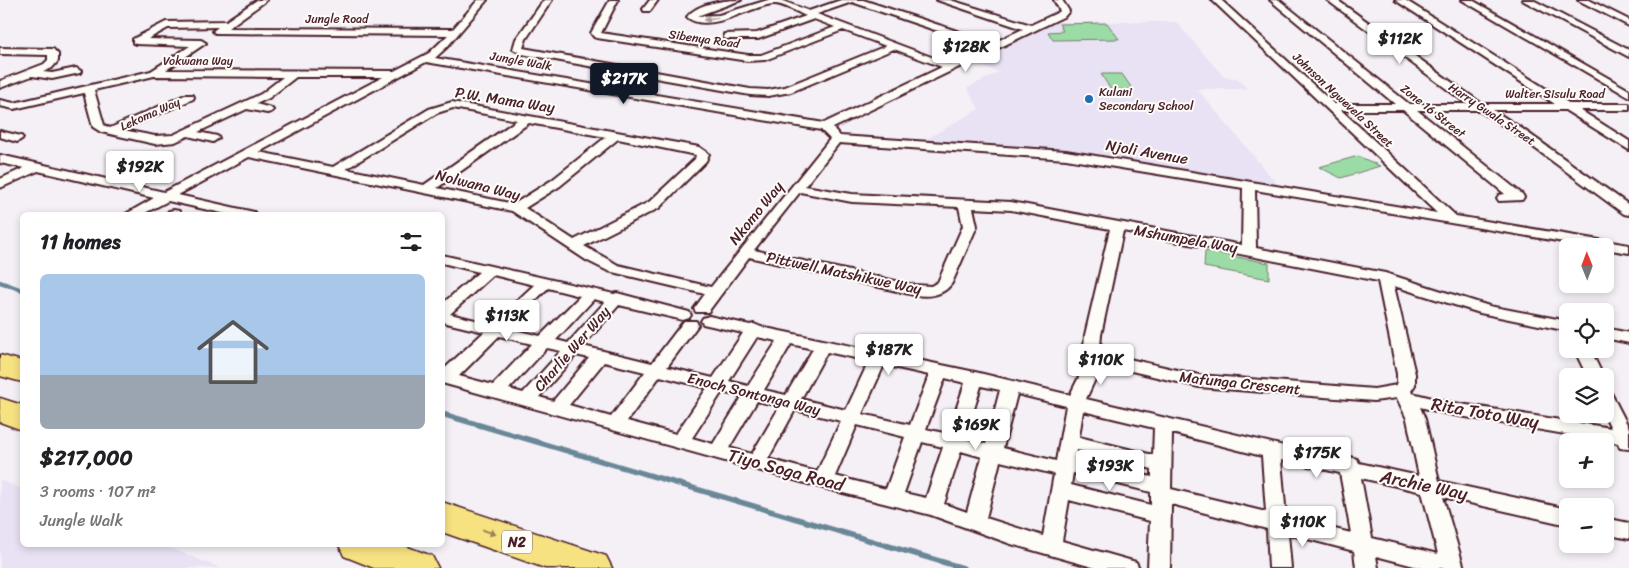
<!DOCTYPE html>
<html lang="en">
<head>
<meta charset="utf-8">
<style>
  :root { --surface:#fff; --page:#f2f2f2; --text:#202124; --muted:#757577; --line:#e0e0e0; --accent:#111827 }
  body { margin:0; font-family:Sriracha,sans-serif; background:var(--page); color:var(--text); height:100vh; display:flex; flex-direction:column; font-size:19px; white-space:nowrap }
  * { box-sizing:border-box; margin:0 }
  p { font-size:16px; color:var(--muted) }
  .icon { flex:none; width:28px; height:28px; fill:none; stroke:currentColor; stroke-width:2; stroke-linecap:round; stroke-linejoin:round }
  .map { position:relative; flex:1; overflow:hidden }
  .side { position:absolute; left:20px; top:212px; width:425px; height:335px; display:flex; flex-direction:column; background:var(--surface); border-radius:8px; box-shadow:0 2px 8px #0003 }
  .side>* { flex:none }
  .needle { width:32px; rotate:359deg }
  .tools { position:absolute; left:1559px; top:238px; display:grid; gap:10px }
  .tools a { display:grid; place-items:center; width:55px; height:55px; border-radius:8px; background:var(--surface); box-shadow:0 2px 8px #0003; font-size:25px }
  .price { position:absolute; translate:-50% -42px; padding:0 11px; border-radius:5px; background:#fff; color:#222; font-size:16px; line-height:32px; filter:drop-shadow(0 1px 2px #0008) }
  .price::after { content:''; position:absolute; left:50%; top:30px; width:15px; height:11px; margin-left:-8px; background:inherit; clip-path:polygon(0 0,100% 0,50% 100%) }
  .price.on { background:var(--accent); color:#fff }
  ul { padding:0; list-style:none }
  li { display:grid; align-content:center; gap:10px; height:265px; padding:0 20px }
  li+li { border-top:1px solid var(--line) }
  li span { display:grid; place-items:center; height:155px; border-radius:8px; color:#555 }
  li>.icon { margin-inline-start:auto }
  span .icon { width:90px; height:90px; fill:#fffc; stroke-width:1 }
  li b { font-size:21px }
  h2 { display:flex; justify-content:space-between; align-items:center; height:60px; padding:0 20px; font-size:21px }
  .map>svg:first-child { display:block }
  .built { fill:#e9e1f4 }
  .green { fill:#9bdca6; stroke:#727e68 }
  .lines { fill:none; stroke-linecap:round; stroke-linejoin:round }
  .stream-far1 { stroke:#6a8798; stroke-width:4.5 }
  .stream { stroke:#6a8798; stroke-width:5.5 }
  .minor-casing { stroke:#4a1f2b; stroke-width:4 }
  .motorway-casing { stroke:#4a1f2b; stroke-width:3 }
  .minor { fill:#fdfcf7; fill-rule:evenodd }
  .motorway { fill:#f7e281; fill-rule:evenodd }
  .oneway { fill:#ac999b }
  .oneway2 { fill:#a08056 }
  .poi-dot { fill:#1f6fb2; stroke:#fdfcf7; stroke-width:2 }
  .labels { text-anchor:middle; dominant-baseline:central; stroke-width:4; stroke-linejoin:round; paint-order:stroke }
  .far-street-label { font-size:12px; fill:#4a1f2b; stroke:#fdfcf7 }
  .far-poi-label { font-size:12px; fill:#4a1f2b; stroke:#fdfcf7; text-anchor:start }
  .shield { fill:#fdfcf7; stroke:#806168; stroke-width:1 }
  .shield-label { font-size:14px; font-weight:bold; fill:#4a1f2b }
  .street-label { font-size:15px; fill:#4a1f2b; stroke:#fdfcf7 }
  .near-street-label { font-size:18px; fill:#4a1f2b; stroke:#fdfcf7 }
</style>
</head>
<body>
<div class="map">
<svg width="1629" height="568" viewBox="0 0 1629 568">
  <rect width="100%" height="100%" fill="#f4f0f6"/>
  <filter id="ink" filterUnits="userSpaceOnUse"><feTurbulence type="fractalNoise" baseFrequency=".02" numOctaves="2"/><feDisplacementMap in="SourceGraphic" scale="10" xChannelSelector="R" yChannelSelector="G"/><feConvolveMatrix kernelMatrix="1 2 1 2 8 2 1 2 1" color-interpolation-filters="sRGB"/></filter>
  <g filter="url(#ink)">
    <path class="built" d="M1055,22h121l48,55 13,1 10,11h-50l81,96 -209,-35 -146,-9 56,-32 -12,-21 32,-16 -26,-9z
      M0,480l22,9v56h140l58,23h-220z"/>
    <path class="green" d="M1107,23l12,16 -66,1 -5,-8 15,-1 -4,-7z
      M1101,74h21l11,16h-22z
      M1358,156l22,10 -39,12 -22,-11z
      M1205,251l64,12v16l-65,-12z"/>
    <g class="lines">
      <path class="stream-far1" d="M0,282l22,8"/>
      <path class="stream" d="M442,414l521,154"/>
      <defs>
        <path id="minor" d="M257,0h10l-39,28 225,1 25,-29h9l-40,47 -12,11 389,65 118,-56 -48,-18 -103,43 -23,4 -18,-1 -228,-41 -9,-5 3,-10 28,-39h8l-26,39 -3,9 227,41 18,1 17,-3 101,-41 -43,-16 -78,30 -17,1 -151,-23 -3,-1 -3,-4 19,-33h8l-17,33 147,22h13l74,-28 -21,-8 -56,20h-31l-3,-1v-4l33,-1 49,-17c-9,-4 -24,-13 -33,-12 -23,2 -65,31 -86,13 10,-14 38,-17 54,-17l-44,16 22,-1 49,-15h12l29,11 32,-11h22l130,43 30,-14 -86,-29h13l81,25 28,-13 1,-1 -6,-11h8l7,11 -4,5 -232,112 7,8 226,15 371,62 -225,-213h9l113,104h61l-125,-104h9l130,104h58l-140,-104h10l145,104h73l-160,-104h10l165,104h59v6h-49l49,31v9l-64,-40h-72l28,18 108,77v10l-5,-1 -111,-82 -35,-22h-61l105,84 2,3 -2,3 -23,1 -2,-3 2,-3 6,-1 -102,-84h-62l115,106 173,29v8l-24,-4v-3h-18l-332,-56 1,58 129,25 104,33 79,15v10l-88,-18 -86,-27 21,88v11l-4,6 1,2 36,9 163,26 -7,-14 1,-23 6,2 18,35v21l-9,-1 -2,-5 -170,-29 -28,-7 5,12 14,62 129,28v16l-125,-28 21,71h-42l-46,-12 2,12h-22l-2,-17 -66,-17 3,34h-22l-2,-39 -96,-25 -1,64h-22l2,-47 -81,-21 -7,41 74,21 3,6h-43l-85,-24 -80,-29 -108,-27 -381,-105v-12l42,-39 -42,-10v-18l37,-32 -37,-9v-8l172,39 3,-1 72,19 2,3 -2,3 -6,2 -64,-15 -36,41 69,17 32,-42h12l2,4 -31,42 46,11 30,-45 -40,-9 -2,-3 2,-3 6,-2 41,9 4,-1 7,3 214,45 95,23 19,-38 -5,-10 1,-12 25,-106 -99,-19 -38,-2 4,18 -25,57c-9,13 -23,14 -38,12l-165,-38 -41,55h-12l-2,-3 11,-15 -97,-23 -22,-11 -74,-49 -263,-54 -71,38 76,17 2,3h-25l-63,-14 -27,14h-17l30,-17 -116,-27 -38,17v-9l24,-11 -24,-5v-8l164,37 219,-115h-87l-27,21 -13,6 15,4 2,2 -2,2 -4,1 -20,-4 -49,23 19,4 2,2 -6,4 -25,-6 -13,6 -20,2 -54,-12 -8,-5 -9,-34 -70,16 -14,-3v-6l14,3 137,-32 39,-25 -54,-2 -3,-1v-4l33,-17 60,-1zM852,2l133,45 -35,17 -133,-50zM218,27l-5,4 2,2 233,2 -19,18 -35,18 -228,-1 40,-27 -5,-3 -53,-1 20,-11zM426,62l395,68 9,9 -119,148 -93,-22 -34,-19 75,-38 47,-47 3,-7 -10,-7 -247,-45 -23,7 -96,58 -74,-15zM154,76l129,1 -22,17 -88,41 -18,1 -32,-6 70,-31 1,-2 -1,-2h-8l-75,33 -6,-3 -10,-35zM453,108l64,12 -93,65 -78,-16 91,-56zM529,123l77,14 -54,43 -38,24 -77,-16zM618,139l78,16 -1,4 -46,43 -75,38 -49,-32 35,-22zM839,143l227,16 177,29 -1,57 -231,-43 -159,-8 -47,-8zM800,192l52,10 107,5 4,19 -25,56 -7,4 -17,-1 -160,-35zM1123,231l255,50 19,93v11l-23,4 -175,-14 -96,-22 -3,-6 1,-12zM493,275l41,10 -42,39 -42,-10zM548,288l32,8 -40,40 -33,-8zM594,299l11,3 -37,41 -12,-3zM499,336l33,8 -39,41 -34,-9zM757,337l20,4 -29,45 -19,-5zM791,344l22,5 -27,46 -22,-5zM547,348l14,3 -38,42 -14,-4zM827,352l42,9 -23,49 -45,-11zM576,355l13,3 -36,43 -14,-4zM604,362l41,10 -34,45 -42,-12zM1102,364l97,23 175,14 23,-3 10,21 12,57 -60,-13 -2,-4 -7,-2 -7,3 -257,-61zM884,365l45,10 -19,50 -48,-11zM660,376l47,12 -31,46 -49,-13zM945,378l20,5 -17,51 -22,-5zM981,386l19,4 -14,54 -21,-5zM722,392l20,5 -29,47 -21,-6zM1017,394l49,12 -10,55 -53,-13zM757,401l23,5 -28,48 -23,-6zM795,410l46,11 -24,51 -49,-13zM1083,411l71,17 -1,27 -74,-18zM857,425l48,12 -19,52 -51,-13zM1172,433l90,23 4,56 -95,-23zM922,442l21,5 -17,51 -22,-5zM1077,450l75,19v8l-76,-18zM961,451l21,6 -15,55 -23,-8zM1281,460l59,13 11,60 -65,-16zM1000,461l54,13 -11,62 -57,-18zM1073,473l78,19v13l-80,-20zM1361,478l61,14 16,62 -66,-16z
          M650,0h8l-8,11h-6l-1,-2z
          M1462,0h10l157,90v7z
          M1522,0h11l96,50v7z
          M1578,0h11l40,20v6z
          M0,48l53,1 5,5v7l-6,7 -9,4 9,1 24,-5 5,3 -1,2 -28,6 -20,-3 -32,12v-7l44,-17 4,-4v-5l-48,-1z
          M0,131l21,5 2,2 -6,4 -17,-5z
          M174,210l5,1 1,4h-14l3,-4z
          M1605,328l24,5v10l-24,-5z
          M1574,349h16l13,27h-16z
          M1605,518l24,5v16l-24,-5z"/>
        <path id="motorway" d="M0,355l22,6v21l-22,-6z
          M0,398l22,7v25l-22,-8z
          M442,502l164,54 6,12h-67l-103,-36z
          M339,545h63l30,11 6,12h-64l-30,-12z"/>
      </defs>
      <use href="#minor" class="minor-casing"/>
      <use href="#motorway" class="motorway-casing"/>
      <use href="#minor" class="minor"/>
      <use href="#motorway" class="motorway"/>
    </g>
    <defs><path id="oneway-solid" d="M-6-.8H1V-3.2L6.5 0L1 3.2V.8H-6Z" transform="scale(1.25)"/></defs>
    <use class="oneway" href="#oneway-solid" transform="translate(711 19) rotate(170)"/>
    <use class="oneway2" href="#oneway-solid" transform="translate(489 532) rotate(19)"/>
  </g>
  <circle class="poi-dot" cx="1089" cy="99" r="5"/>
  <g class="labels">
    <g class="far-street-label">
      <text x="337" y="19">Jungle Road</text>
      <text transform="translate(704 39) rotate(8)">Sibenya Road</text>
      <text x="198" y="61">Vokwana Way</text>
      <text transform="translate(521 61) rotate(10)">Jungle Walk</text>
      <text x="1555" y="94">Walter Sisulu Road</text>
      <text transform="translate(1343 100) rotate(43)">Johnson Ngwevela Street</text>
      <text transform="translate(1433 111) rotate(38)">Zone 16 Street</text>
      <text transform="translate(150 114) rotate(-24)">Lekoma Way</text>
      <text transform="translate(1492 114) rotate(34)">Harry Gwala Street</text>
    </g>
    <g class="far-poi-label">
      <text x="1099" y="92">Kulani<tspan x="1099" dy="14">Secondary School</tspan></text>
    </g>
    <rect class="shield" x="502" y="530.5" width="30" height="23" rx="4"/>
    <g class="shield-label">
      <text x="517" y="542">N2</text>
    </g>
    <g class="street-label">
      <text transform="translate(505 100) rotate(9)">P.W. Mama Way</text>
      <text transform="translate(1147 152) rotate(10)">Njoli Avenue</text>
      <text transform="translate(478 185) rotate(14)">Nolwana Way</text>
      <text transform="translate(756 213) rotate(-51)">Nkomo Way</text>
      <text transform="translate(1186 239) rotate(10)">Mshumpela Way</text>
      <text transform="translate(844 273) rotate(12)">Pittwell Matshikwe Way</text>
      <text transform="translate(572 349) rotate(-49)">Charlie Wer Way</text>
      <text transform="translate(1240 383) rotate(6)">Mafunga Crescent</text>
      <text transform="translate(754 394) rotate(14)">Enoch Sontonga Way</text>
    </g>
    <g class="near-street-label">
      <text transform="translate(1485 413) rotate(10)">Rita Toto Way</text>
      <text transform="translate(786 470) rotate(15)">Tiyo Soga Road</text>
      <text transform="translate(1424 485) rotate(12)">Archie Way</text>
    </g>
  </g>
</svg>
<div class="tools">
<a><svg class="needle" viewBox="-14 -14 28 28"><path d="M0-13l5 13h-10z" fill="#e53935"/><path d="M0 13l5-13h-10z" fill="#757577"/></svg></a>
<a><svg class="icon" aria-label="locate" viewBox="0 0 24 24"><circle cx="12" cy="12" r="6"/><path d="M12 2v4M12 18v4M2 12h4M18 12h4"/></svg></a>
<a><svg class="icon" aria-label="layers" viewBox="0 0 24 24"><path d="M12 4l9 5-9 5-9-5zM3 14l9 5 9-5"/></svg></a>
<a>+</a>
<a>−</a>
</div>
<b class="price" style="left:1400px;top:65px">$112K</b>
<b class="price" style="left:966px;top:73px">$128K</b>
<b class="price on" style="left:624px;top:105px">$217K</b>
<b class="price" style="left:140px;top:193px">$192K</b>
<b class="price" style="left:507px;top:342px">$113K</b>
<b class="price" style="left:889px;top:376px">$187K</b>
<b class="price" style="left:1101px;top:386px">$110K</b>
<b class="price" style="left:976px;top:451px">$169K</b>
<b class="price" style="left:1317px;top:479px">$175K</b>
<b class="price" style="left:1110px;top:492px">$193K</b>
<b class="price" style="left:1303px;top:548px">$110K</b>
<section class="side">
<h2>11 homes<svg class="icon" aria-label="filters" viewBox="0 0 24 24"><path d="M4 7h16M4 17h16"/><circle cx="9" cy="7" r="2"/><circle cx="15" cy="17" r="2"/></svg></h2>
<ul>
<li><span style="background:linear-gradient(#a9c7e8 65%,#9aa5b1 0)"><svg class="icon" aria-label="home" viewBox="0 0 24 24"><path d="M3 11l9-7 9 7M6 9v11h12V9"/></svg></span><div><b>$217,000</b><p>3 rooms · 107 m²</p><p>Jungle Walk</p></div></li>
</ul>
</section>
</div>
</body>
</html>
